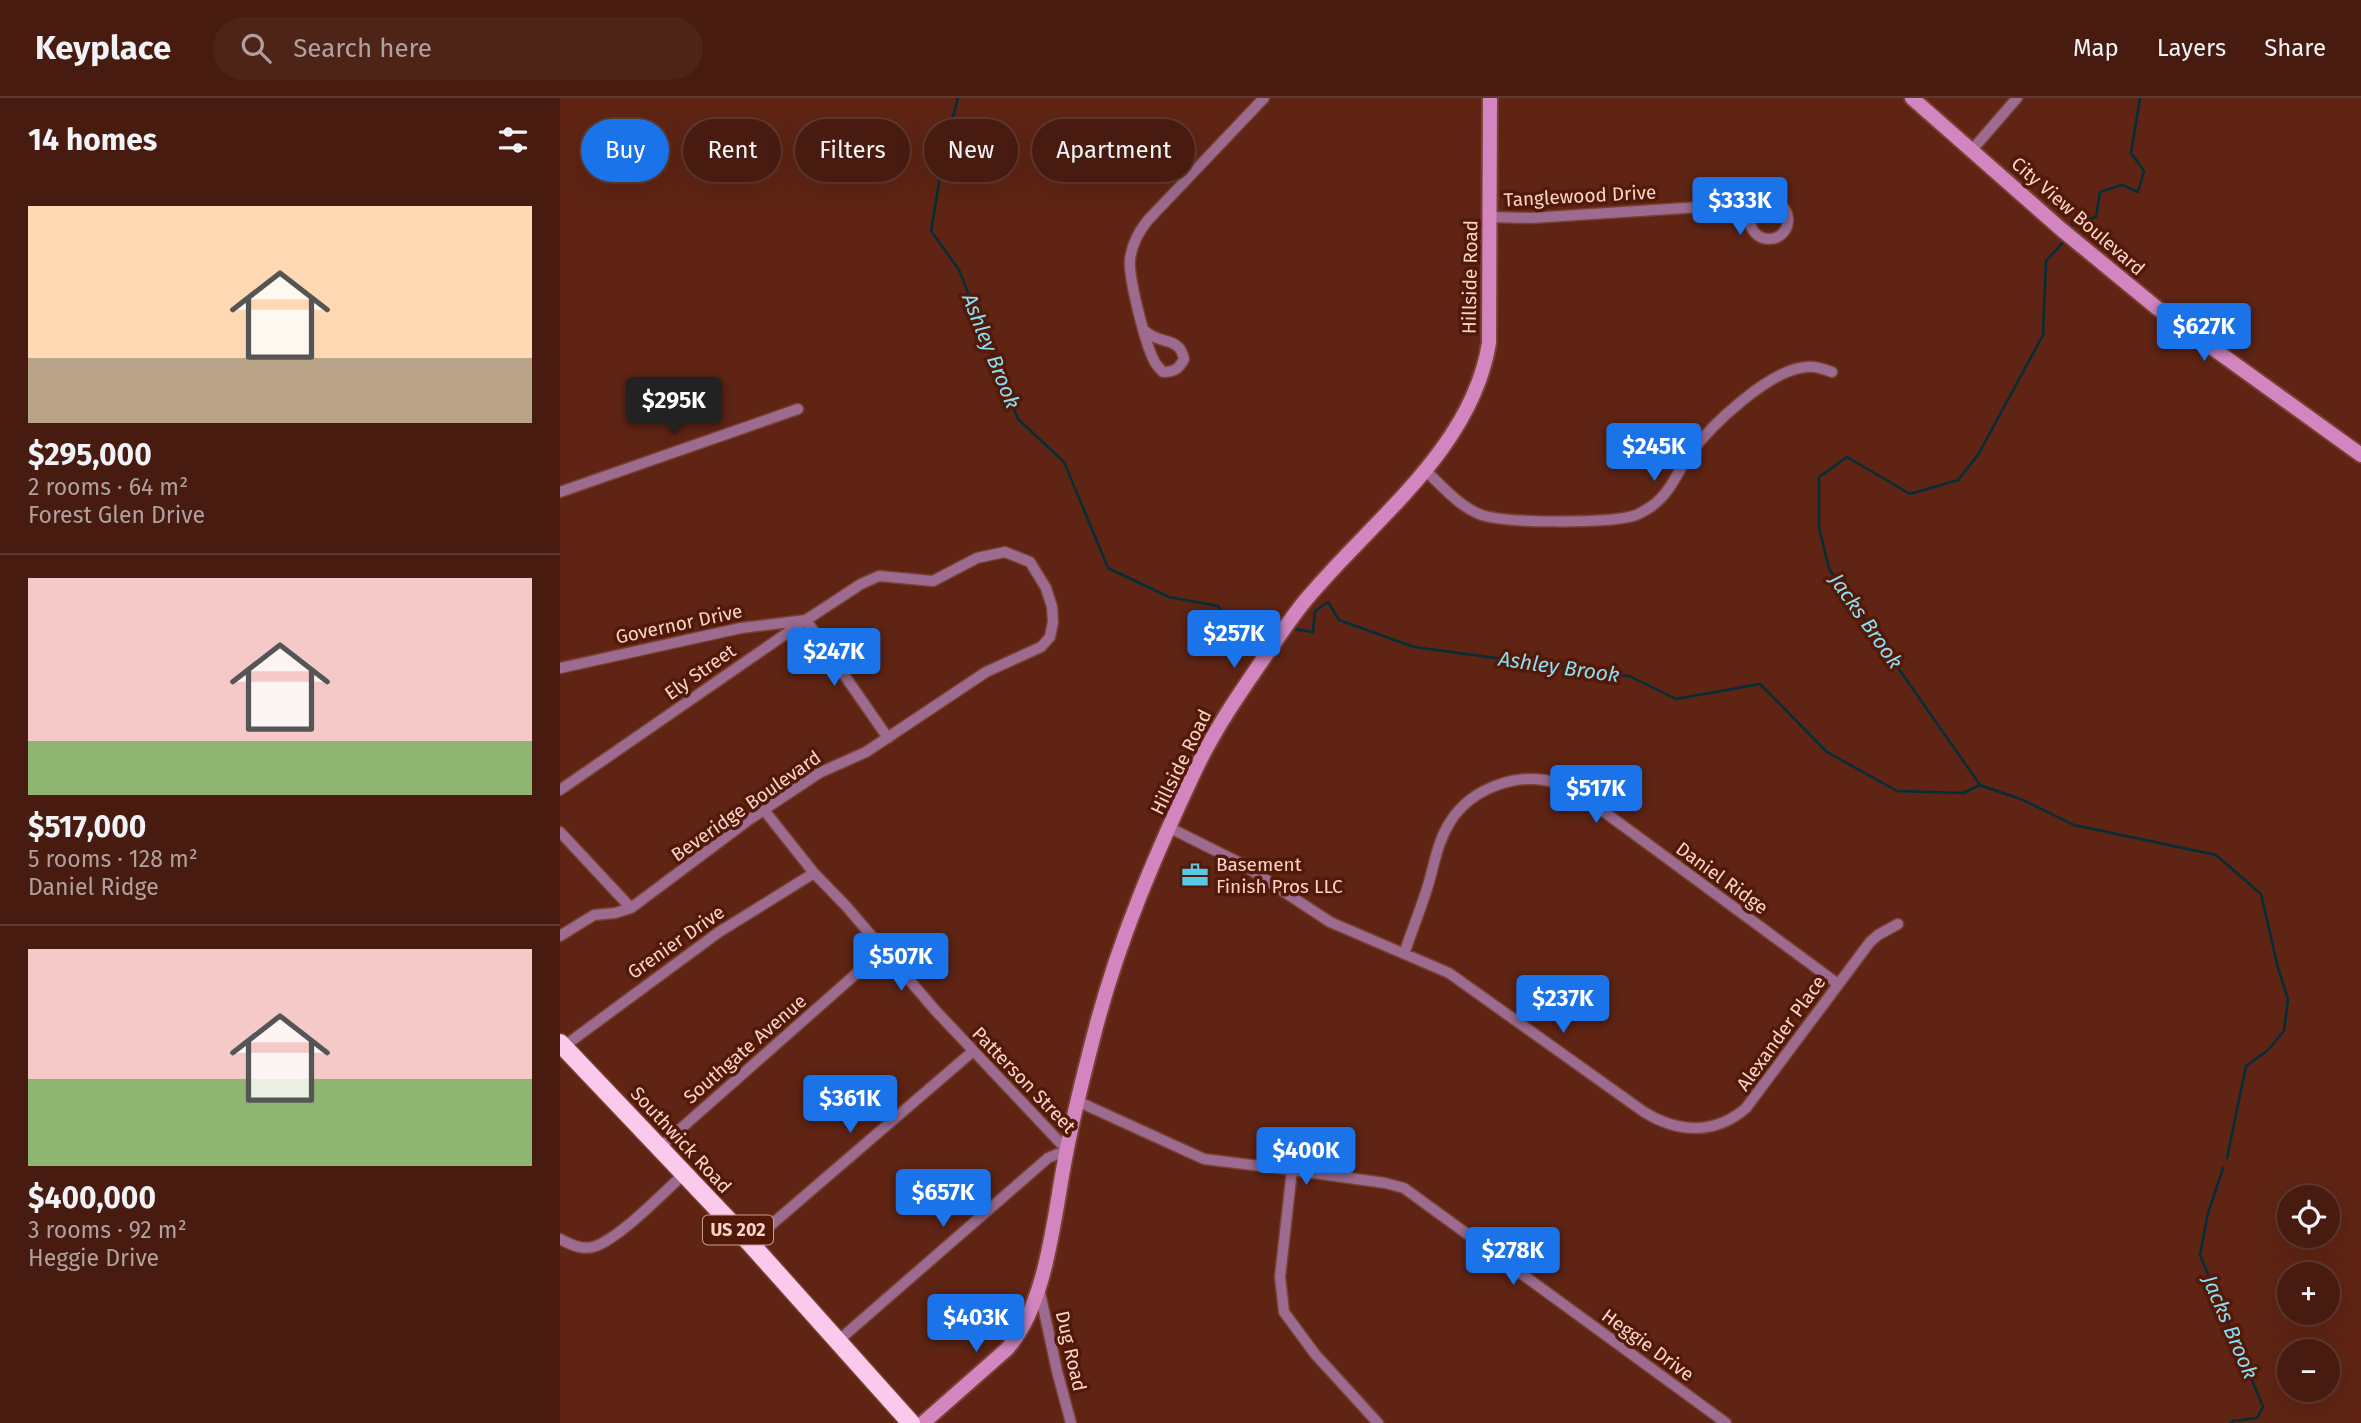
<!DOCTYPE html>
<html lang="en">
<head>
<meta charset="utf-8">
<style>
  :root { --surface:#471b0f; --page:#4e2418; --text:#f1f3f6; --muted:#b0a19e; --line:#5f392f; --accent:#1a73e8 }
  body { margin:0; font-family:"Fira Sans",sans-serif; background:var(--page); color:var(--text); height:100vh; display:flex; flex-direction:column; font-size:26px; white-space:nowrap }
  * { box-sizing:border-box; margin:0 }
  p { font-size:23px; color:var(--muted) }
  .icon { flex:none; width:38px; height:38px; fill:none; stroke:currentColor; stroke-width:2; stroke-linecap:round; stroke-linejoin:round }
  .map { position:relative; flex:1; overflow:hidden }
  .details { display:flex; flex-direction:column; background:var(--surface); width:560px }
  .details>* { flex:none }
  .banner { position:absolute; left:21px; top:21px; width:665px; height:63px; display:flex; gap:14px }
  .fabs { position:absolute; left:1717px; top:1087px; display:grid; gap:14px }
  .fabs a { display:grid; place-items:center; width:63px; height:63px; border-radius:50%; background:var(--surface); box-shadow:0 7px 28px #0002,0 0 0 2px var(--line); font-size:35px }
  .price { position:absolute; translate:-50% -60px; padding:0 16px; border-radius:7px; background:var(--accent); color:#fff; font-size:23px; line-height:46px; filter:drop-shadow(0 2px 4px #0008) }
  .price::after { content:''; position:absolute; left:50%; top:42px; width:21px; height:16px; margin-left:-10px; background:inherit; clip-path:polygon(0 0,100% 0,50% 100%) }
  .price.active { background:#222; color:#fff }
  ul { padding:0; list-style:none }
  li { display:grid; align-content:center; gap:14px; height:371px; padding:0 28px }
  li+li { border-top:2px solid var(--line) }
  li span { display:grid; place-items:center; height:217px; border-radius:0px; color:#555 }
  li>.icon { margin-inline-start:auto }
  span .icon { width:126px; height:126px; fill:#fffc; stroke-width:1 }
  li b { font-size:30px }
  h2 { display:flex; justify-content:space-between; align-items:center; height:84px; padding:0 28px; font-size:30px }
  .chip { padding:0 24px; border-radius:32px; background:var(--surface); box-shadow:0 7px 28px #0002,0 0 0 2px var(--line); font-size:24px; line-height:63px }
  .chip.active { background:var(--accent); color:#fff }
  header { display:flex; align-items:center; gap:42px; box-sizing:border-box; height:98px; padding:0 35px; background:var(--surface); border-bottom:2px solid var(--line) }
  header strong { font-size:33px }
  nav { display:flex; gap:38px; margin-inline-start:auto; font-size:24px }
  .search { width:490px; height:63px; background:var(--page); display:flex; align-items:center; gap:18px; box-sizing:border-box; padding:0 24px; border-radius:38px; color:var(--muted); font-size:26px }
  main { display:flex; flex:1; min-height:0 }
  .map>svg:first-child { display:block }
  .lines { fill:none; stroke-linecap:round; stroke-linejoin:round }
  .stream { stroke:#032e37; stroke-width:2.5 }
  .street-casing { stroke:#784031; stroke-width:13 }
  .secondary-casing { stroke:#784031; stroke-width:18 }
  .highway-casing { stroke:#784031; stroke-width:21 }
  .street { stroke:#9c6b8f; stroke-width:10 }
  .secondary { stroke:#d285bf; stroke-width:14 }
  .highway { stroke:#fac9ec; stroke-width:18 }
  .labels { text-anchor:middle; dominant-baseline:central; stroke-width:7; stroke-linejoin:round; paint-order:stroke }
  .shield { fill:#531908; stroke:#c89c90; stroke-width:2 }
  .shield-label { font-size:18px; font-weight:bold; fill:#fad4ca }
  .street-label { font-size:19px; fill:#fad4ca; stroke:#531908 }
  .poi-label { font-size:19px; fill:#fad4ca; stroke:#531908; text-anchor:start }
  .water-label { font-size:21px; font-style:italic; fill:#89dff6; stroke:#531908 }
</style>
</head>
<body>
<header>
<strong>Keyplace</strong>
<div class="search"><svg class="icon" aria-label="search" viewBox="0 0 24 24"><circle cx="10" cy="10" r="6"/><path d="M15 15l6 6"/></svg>Search here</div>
<nav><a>Map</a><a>Layers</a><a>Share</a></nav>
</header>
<main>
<section class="details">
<h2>14 homes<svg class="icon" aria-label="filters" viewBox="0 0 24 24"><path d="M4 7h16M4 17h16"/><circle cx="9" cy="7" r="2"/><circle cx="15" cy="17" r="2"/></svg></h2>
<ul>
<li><span style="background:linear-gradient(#ffd9b3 70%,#b9a48a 0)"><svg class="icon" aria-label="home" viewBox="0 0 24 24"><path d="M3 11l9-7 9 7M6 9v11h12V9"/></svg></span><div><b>$295,000</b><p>2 rooms · 64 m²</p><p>Forest Glen Drive</p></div></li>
<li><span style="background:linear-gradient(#f6c9c9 75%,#8fb573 0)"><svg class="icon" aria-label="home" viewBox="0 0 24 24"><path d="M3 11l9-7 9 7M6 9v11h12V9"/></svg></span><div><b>$517,000</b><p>5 rooms · 128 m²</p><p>Daniel Ridge</p></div></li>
<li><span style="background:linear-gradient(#f6c9c9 60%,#8fb573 0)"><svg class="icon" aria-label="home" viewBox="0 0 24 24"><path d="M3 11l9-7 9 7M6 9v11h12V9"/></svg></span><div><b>$400,000</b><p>3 rooms · 92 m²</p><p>Heggie Drive</p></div></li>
</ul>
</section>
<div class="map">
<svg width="1801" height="1325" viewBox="0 0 1801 1325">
  <rect width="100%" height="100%" fill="#5f2414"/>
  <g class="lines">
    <path class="stream" d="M398,0l-13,49 -14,84 28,39 59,149 46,43 44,106 61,29 49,9 6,12 20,3 38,-2
      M1510,131l3,-6 23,-6 4,-25 22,-7 16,7 6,-21 -13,-18 9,-55
      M1506,141l-20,22 -3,74 -65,120 -20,25 -48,14 -63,-37 -28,20v50l10,42 151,216 43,15 51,25 142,30 45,39 17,74 10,31 -4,32 -16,19 -22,16 -19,92
      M735,531l18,3 2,-21 13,-9 11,18 75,27 215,29 47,23 84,-15 67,68 70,39 66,2 17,-8
      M1663,1070l-15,45 -8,42 63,152 -6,11 -24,3 -2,2"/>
    <defs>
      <path id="street" d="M1412,52l45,-52
        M1190 122a19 19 0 1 1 38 0a19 19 0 1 1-38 0Z
        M930,119l41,1 216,-14 7,5
        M584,232c16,16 35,5 40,29 -5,10 -10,13 -21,13 -2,-2 -5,-5 -7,-8 -10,-15 -28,-88 -26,-105 2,-15 9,-28 18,-39l116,-122
        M866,373c16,15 32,34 53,43 24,10 128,9 154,2 7,-2 13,-6 19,-10 18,-13 25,-33 37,-51 22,-30 80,-85 117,-88 9,-1 18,2 26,5
        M0,394l238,-83
        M0,570l181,-40 65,-8 82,118
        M0,692l246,-170 55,-36 18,-8 54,5 44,-23 28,-6 25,10 16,26 6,19 1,15 -3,15 -9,10 -55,25 -120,80 -47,21 -69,46 -119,89 -16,5 -21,2 -34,21
        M204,712l50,63 32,33 89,104 132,140 -19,8 -209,182
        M610,730l72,36 88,58 119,51 195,139c34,21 71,23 102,-4l124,-166 8,-7 20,-11
        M0,734l71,76
        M844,856c8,-24 18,-48 25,-72 6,-21 9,-41 21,-60 22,-35 71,-52 110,-38 10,4 19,11 28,16l250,184
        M3,949l156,-115 95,-59
        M519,1004l125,57 88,11 -12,107 4,35 31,42 63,69
        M100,1049l223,-197
        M732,1072l93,13 19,5 322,235
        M0,1141c11,6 24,12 36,7 26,-10 68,-54 89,-73
        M190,1145l222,-191
        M479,1190l18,83 14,52"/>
      <path id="secondary" d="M1352,0l150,132 95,78 204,147
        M363,1325l84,-74c41,-46 47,-136 59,-195 8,-42 19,-85 30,-127 23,-87 58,-169 96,-250 20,-44 47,-83 74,-122 14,-20 28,-42 44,-60 65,-77 162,-147 179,-252l1,-245"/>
      <path id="highway" d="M0,945l190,200 161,180"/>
    </defs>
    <use href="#street" class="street-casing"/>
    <use href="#secondary" class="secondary-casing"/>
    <use href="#highway" class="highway-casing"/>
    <use href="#street" class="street"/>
    <use href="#secondary" class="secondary"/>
    <use href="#highway" class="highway"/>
  </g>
  <defs>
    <symbol id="office-bare" viewBox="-9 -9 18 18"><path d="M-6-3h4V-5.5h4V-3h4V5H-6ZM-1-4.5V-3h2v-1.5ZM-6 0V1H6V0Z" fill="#58c9e4" stroke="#531908" stroke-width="2.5" paint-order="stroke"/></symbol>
  </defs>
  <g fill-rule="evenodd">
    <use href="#office-bare" x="616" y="758" width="38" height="38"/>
  </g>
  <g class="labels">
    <rect class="shield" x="143" y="1117.5" width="70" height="29" rx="5"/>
    <g class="shield-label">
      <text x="178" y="1132">US 202</text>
    </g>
    <g class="street-label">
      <text transform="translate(1020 98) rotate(-3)">Tanglewood Drive</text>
      <text transform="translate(1518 118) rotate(41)">City View Boulevard</text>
      <text transform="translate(910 179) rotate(-89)">Hillside Road</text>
      <text transform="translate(119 526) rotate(-12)">Governor Drive</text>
      <text transform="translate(140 574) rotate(-35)">Ely Street</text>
      <text transform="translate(621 664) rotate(-64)">Hillside Road</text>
      <text transform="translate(186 708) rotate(-35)">Beveridge Boulevard</text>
      <text transform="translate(1162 780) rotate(36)">Daniel Ridge</text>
      <text transform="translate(116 844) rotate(-35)">Grenier Drive</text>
      <text transform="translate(1221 935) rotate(-54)">Alexander Place</text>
      <text transform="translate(185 951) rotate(-41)">Southgate Avenue</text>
      <text transform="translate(464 982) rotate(46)">Patterson Street</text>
      <text transform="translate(121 1042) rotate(47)">Southwick Road</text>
      <text transform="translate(1088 1247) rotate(36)">Heggie Drive</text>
      <text transform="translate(511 1253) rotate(77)">Dug Road</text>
    </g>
    <g class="poi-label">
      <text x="656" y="766">Basement<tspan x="656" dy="22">Finish Pros LLC</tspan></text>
    </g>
    <g class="water-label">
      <text transform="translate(431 253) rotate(68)">Ashley Brook</text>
      <text transform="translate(1306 523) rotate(55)">Jacks Brook</text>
      <text transform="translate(999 569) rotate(8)">Ashley Brook</text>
      <text transform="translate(1670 1229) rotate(67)">Jacks Brook</text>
    </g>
  </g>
</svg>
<div class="fabs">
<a><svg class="icon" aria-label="locate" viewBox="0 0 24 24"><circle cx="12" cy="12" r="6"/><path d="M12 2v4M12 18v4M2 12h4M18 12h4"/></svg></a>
<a>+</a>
<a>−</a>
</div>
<b class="price" style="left:1180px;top:139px">$333K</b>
<b class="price" style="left:1644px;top:265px">$627K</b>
<b class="price active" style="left:114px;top:339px">$295K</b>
<b class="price" style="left:1094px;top:385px">$245K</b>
<b class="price" style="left:674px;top:572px">$257K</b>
<b class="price" style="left:274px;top:590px">$247K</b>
<b class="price" style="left:1036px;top:727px">$517K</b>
<b class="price" style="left:341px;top:895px">$507K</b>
<b class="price" style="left:1003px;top:937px">$237K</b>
<b class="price" style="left:290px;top:1037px">$361K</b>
<b class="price" style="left:746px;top:1089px">$400K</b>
<b class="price" style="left:383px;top:1131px">$657K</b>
<b class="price" style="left:953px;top:1189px">$278K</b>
<b class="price" style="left:416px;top:1256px">$403K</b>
<div class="banner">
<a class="chip active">Buy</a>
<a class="chip">Rent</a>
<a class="chip">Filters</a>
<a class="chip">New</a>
<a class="chip">Apartment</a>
</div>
</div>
</main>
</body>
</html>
